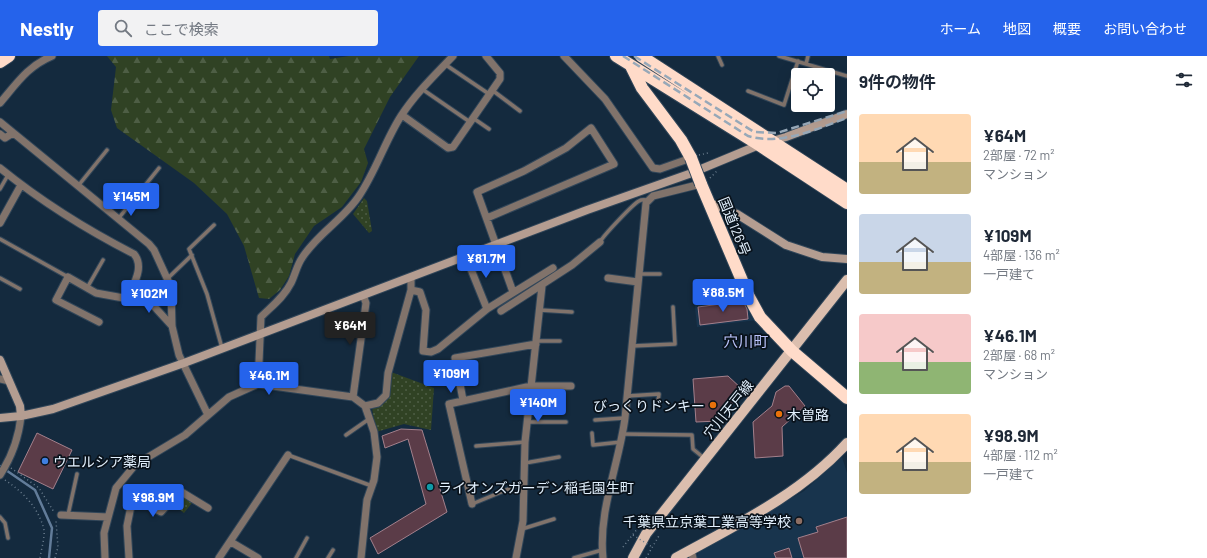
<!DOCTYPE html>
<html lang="ja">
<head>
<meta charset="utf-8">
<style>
  :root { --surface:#fff; --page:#f2f2f3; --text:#1f2937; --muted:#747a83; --accent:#2563eb }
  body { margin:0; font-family:Barlow,"Noto Sans JP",sans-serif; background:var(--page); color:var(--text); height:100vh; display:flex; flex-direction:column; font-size:15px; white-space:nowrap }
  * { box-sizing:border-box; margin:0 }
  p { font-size:13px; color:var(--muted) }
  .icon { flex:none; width:22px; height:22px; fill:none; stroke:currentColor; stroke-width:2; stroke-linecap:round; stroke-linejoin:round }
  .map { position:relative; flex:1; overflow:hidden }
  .side { display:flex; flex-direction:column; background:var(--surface); width:360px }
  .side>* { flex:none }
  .fabs { position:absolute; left:791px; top:12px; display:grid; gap:8px }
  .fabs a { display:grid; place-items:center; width:44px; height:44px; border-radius:4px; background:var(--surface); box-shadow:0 4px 16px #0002; font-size:20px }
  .price { position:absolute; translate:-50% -34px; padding:0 9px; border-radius:4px; background:var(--accent); color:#fff; font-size:13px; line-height:26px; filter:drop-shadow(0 1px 2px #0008) }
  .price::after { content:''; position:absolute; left:50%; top:24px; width:12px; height:9px; margin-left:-6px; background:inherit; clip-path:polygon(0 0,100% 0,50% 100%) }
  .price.selected { background:#222; color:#fff }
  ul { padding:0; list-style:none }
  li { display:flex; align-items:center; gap:12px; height:100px; padding:0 12px }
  li span { display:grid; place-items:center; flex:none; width:112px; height:80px; border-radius:4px; color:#555 }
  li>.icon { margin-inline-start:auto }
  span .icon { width:48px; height:48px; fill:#fffc; stroke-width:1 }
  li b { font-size:17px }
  h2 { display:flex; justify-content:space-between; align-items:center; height:48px; padding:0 12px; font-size:17px }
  header { display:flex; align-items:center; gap:24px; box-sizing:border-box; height:56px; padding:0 20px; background:var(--accent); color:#fff }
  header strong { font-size:19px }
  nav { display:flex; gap:22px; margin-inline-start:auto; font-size:14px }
  .search { width:280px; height:36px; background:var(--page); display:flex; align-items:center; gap:10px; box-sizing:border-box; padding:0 14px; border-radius:4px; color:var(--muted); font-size:15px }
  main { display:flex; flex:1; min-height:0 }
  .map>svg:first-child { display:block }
  .built { fill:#18344d }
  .forest { fill:url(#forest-firs) }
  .park { fill:url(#park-dots) }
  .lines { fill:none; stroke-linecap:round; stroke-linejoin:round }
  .stream { stroke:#627c99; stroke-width:2.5 }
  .building { fill:#5b3c48; stroke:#a3808c }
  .lane-casing { stroke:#314659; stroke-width:5.5 }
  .street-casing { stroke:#314659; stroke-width:9 }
  .secondary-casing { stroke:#314659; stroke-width:10 }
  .primary-casing { stroke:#314659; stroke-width:12 }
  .highway-casing { stroke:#314659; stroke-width:14 }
  .path { stroke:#6a7d8e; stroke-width:1.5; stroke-dasharray:1 3; stroke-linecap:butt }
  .lane { stroke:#81736b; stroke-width:3.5 }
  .street { stroke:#81736b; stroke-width:7 }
  .secondary { stroke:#b49d91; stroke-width:8 }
  .primary { stroke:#dbbeae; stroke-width:10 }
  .highway { stroke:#ffdbc9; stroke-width:12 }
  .rail { stroke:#97a8b8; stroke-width:2.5; stroke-dasharray:8 4; stroke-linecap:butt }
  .highway-bridge-casing { stroke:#314659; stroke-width:14; stroke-linecap:butt }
  .path-bridge { stroke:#6a7d8e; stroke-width:1.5; stroke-dasharray:1 3; stroke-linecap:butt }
  .highway-bridge { stroke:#ffdbc9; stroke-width:12 }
  .food-dot { fill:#e8710a; stroke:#09121b; stroke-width:1.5 }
  .shop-dot { fill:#3f7fe0; stroke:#09121b; stroke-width:1.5 }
  .culture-dot { fill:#0f9aa8; stroke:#09121b; stroke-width:1.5 }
  .education-dot { fill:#8d6e63; stroke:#09121b; stroke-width:1.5 }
  .labels { text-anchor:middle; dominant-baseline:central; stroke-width:3.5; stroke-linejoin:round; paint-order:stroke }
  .street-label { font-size:14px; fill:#e2f0fd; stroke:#09121b }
  .poi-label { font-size:14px; fill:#e2f0fd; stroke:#09121b; text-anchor:start }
  .neighbourhood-label { font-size:15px; fill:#bac3fb; stroke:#09121b }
</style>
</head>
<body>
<header>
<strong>Nestly</strong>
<div class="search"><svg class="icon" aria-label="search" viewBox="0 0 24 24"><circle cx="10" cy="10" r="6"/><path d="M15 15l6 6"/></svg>ここで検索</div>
<nav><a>ホーム</a><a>地図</a><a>概要</a><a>お問い合わせ</a></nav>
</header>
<main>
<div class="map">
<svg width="847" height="502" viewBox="0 0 847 502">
  <defs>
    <pattern id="forest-firs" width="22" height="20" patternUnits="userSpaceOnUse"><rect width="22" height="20" fill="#304224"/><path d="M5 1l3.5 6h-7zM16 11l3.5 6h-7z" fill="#4e5e45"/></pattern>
    <pattern id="park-dots" width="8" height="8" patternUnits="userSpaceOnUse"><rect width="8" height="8" fill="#304224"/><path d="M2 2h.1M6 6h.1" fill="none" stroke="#4e5e45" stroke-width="1.8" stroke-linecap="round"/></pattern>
  </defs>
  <rect width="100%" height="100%" fill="#142a3e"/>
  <path class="built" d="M722,227l1,6 17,-2 18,33 -61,7 -4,-40z
    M842,401l5,16v85h-151l3,-7 105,-60z"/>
  <path class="forest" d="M107,0h222l1,3 19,-3h70l-29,41 -26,52 4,14 -7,19 -19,25 -28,19 -19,28 -6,22 -9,14 -11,9 -10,-1 -15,-52 -17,-32 -33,-31 -77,-55 -6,-18 5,-43z"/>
  <path class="park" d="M364,142l3,3 5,30 -3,2 -16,-19z
    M391,316l43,16 -3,42 -27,-6 -28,8 -4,-24c21,-7 17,-17 19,-36z
    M180,441h5l7,6 -8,10 -11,-8z"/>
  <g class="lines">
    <path class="stream" d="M0,410l35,24 17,38 -3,30"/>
  </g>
  <path class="building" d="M743,245l4,8 1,10 -48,6 -2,-18z
    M728,320l15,14 -24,31 -23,1 -3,-43z
    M785,330h4l16,20 -23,21 1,29 -28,2 -2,-36 19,-16 4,-14z
    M401,373l21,1 25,82 -69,42 -8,-16 56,-34 -18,-65 -23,9 -3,-12z
    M37,377l35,17 -19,39 -35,-17z
    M847,461v41h-43l-6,-20 20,-6 -2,-5z
    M789,492l3,10h-16l-2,-5z"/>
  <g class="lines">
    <defs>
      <path id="lane" d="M718,0l4,9
        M779,0l68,20
        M806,8l2,-8
        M446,9l43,29
        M422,33l48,33
        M492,34l28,21
        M748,35l36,14 14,-44
        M473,62l16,11
        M78,130l29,-36
        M0,133l8,-14
        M118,163l41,-51
        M214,169l-25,24 18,45 15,54
        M0,183l68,38
        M600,186c3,-6 33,-38 39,-41 3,-2 6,-1 9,-1
        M639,218h21
        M0,222l20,11
        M167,223l25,-24
        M87,232l16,-28
        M540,254l32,2
        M536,285h24
        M632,290l43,-2 -2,-37
        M627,340l32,-2 -1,7
        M595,364l29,-2
        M528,366h38
        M592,377l1,12 28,-3
        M623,378l69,1 1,14 11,9
        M346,379l23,-16
        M476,390l49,-4
        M288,399l84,31
        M525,407l34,-6
        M472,448l51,-21
        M68,459l9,-41
        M0,461l5,6 3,15
        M522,473l32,-10
        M296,502l11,-20
        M328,502l5,-8
        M574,502l28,-8"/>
      <path id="street" d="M564,0l41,43 48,69 7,1 31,-11
        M0,47c17,-20 28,-37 52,-47
        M402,59l46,33 5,-1 47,-68v-6l-14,-17
        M0,66l149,122 5,6 17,37 1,39 7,29 29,60
        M0,78l5,4 8,-5
        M0,112c42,34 87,62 134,86 11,13 -1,31 -6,44
        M487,162l127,-54 -23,-36 -25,20 -42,23 -47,21 36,100
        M0,167l21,-38
        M466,201l21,52
        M608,222l30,4
        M411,234l9,2 6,18 -3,41 8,1 7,-3 49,-40 66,-41
        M501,255l71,-46 28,-23
        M99,266l-43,-22 12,-23 28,16 55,10 21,23
        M0,323l9,2
        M258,328l3,-67c11,-11 23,-20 30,-34 4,-8 6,-18 11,-25 15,-24 41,-38 57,-62 17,-25 26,-55 42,-80 14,-22 34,-41 52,-60
        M353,341l13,-94 -3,-8
        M463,344l-8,-42 81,-14
        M365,350l13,-3 8,-8 2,-22 23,-83v-12
        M0,419c11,-17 19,-39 21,-59
        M472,448l-23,-100 82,-18h40
        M61,459l47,2
        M231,486l27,16
        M691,494l2,8
        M105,502l-1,-25 12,-45 19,-23 50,-30 44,-38 29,-13 95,13 12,9 9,26 3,25 -3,23 -7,20 -6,58
        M129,502l-2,-32 5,-25 4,-2 25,13 19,-21 28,17
        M219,502l69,-103
        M516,502l7,-37 2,-79 17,-156
        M603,502c-5,-47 16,-94 22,-140l21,-215 7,-7 48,-12"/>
      <path id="secondary" d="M710,147l27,11 49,31 36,12 25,2
        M0,304l20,46 1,10
        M0,362l21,-2 32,-7 131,-46 403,-153 102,-36 70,-29 27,-8 61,-23"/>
      <path id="primary" d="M633,502l13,-24 201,-254
        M676,502c60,-33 125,-64 171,-115"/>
      <path id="highway" d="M616,0l143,89 88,58
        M641,0l206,134
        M0,6l9,-6
        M631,10l11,22 39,52 10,18
        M701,128l48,113 11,20 32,34 55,47"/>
    </defs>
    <use href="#lane" class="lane-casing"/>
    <use href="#street" class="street-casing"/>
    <use href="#secondary" class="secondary-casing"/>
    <use href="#primary" class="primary-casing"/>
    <use href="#highway" class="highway-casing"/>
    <path class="path" d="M699,99l9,-2
      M710,122l7,-7
      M11,412l28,20 15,24
      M5,424c18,12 34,28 39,50 1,8 -3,20 -4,28
      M623,491l15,-19
      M55,502l3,-11 -2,-26
      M646,502l14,-24"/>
    <use href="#lane" class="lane"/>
    <use href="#street" class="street"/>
    <use href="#secondary" class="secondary"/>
    <use href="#primary" class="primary"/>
    <use href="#highway" class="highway"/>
    <path class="rail" d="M623,0l125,80c33,10 68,-7 99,-18
      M634,0l120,76 23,1 70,-22"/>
    <defs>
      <path id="highway-bridge" d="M691,102l10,26"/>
    </defs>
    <use href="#highway-bridge" class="highway-bridge-casing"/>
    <path class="path-bridge" d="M633,479l19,12"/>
    <use href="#highway-bridge" class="highway-bridge"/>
  </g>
  <g class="food-dot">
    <circle cx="713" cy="349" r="4"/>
    <circle cx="779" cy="358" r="4"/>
  </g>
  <circle class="shop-dot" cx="45" cy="405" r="4"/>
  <circle class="culture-dot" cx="430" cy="431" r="4"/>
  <circle class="education-dot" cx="799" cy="465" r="4"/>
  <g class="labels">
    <g class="street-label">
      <text transform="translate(735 170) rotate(68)">国道126号</text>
      <text transform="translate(728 353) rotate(-51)">穴川天戸線</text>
    </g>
    <g class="poi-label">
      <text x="705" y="349" text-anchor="end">びっくりドンキー</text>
      <text x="787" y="358">木曽路</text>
      <text x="53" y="405">ウエルシア薬局</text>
      <text x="438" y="431">ライオンズガーデン稲毛園生町</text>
      <text x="791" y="465" text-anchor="end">千葉県立京葉工業高等学校</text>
    </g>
    <g class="neighbourhood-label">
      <text x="746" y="285">穴川町</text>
    </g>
  </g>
</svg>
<div class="fabs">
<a><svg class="icon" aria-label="locate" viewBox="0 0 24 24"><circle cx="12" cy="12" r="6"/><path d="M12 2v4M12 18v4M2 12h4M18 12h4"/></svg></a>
</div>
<b class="price" style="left:131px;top:161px">¥145M</b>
<b class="price" style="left:486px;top:223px">¥81.7M</b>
<b class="price" style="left:723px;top:257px">¥88.5M</b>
<b class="price" style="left:149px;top:258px">¥102M</b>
<b class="price selected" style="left:350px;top:290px">¥64M</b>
<b class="price" style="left:451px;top:338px">¥109M</b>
<b class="price" style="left:269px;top:340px">¥46.1M</b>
<b class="price" style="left:538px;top:367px">¥140M</b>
<b class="price" style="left:153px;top:462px">¥98.9M</b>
</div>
<section class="side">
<h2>9件の物件<svg class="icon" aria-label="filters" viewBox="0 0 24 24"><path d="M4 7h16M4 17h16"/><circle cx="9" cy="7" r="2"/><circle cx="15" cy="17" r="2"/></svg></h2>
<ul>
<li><span style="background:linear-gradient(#ffd9b3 60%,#c2b280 0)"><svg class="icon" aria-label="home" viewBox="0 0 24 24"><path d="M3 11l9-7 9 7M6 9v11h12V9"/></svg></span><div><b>¥64M</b><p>2部屋 · 72 m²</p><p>マンション</p></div></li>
<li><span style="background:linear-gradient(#c9d6e8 60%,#c2b280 0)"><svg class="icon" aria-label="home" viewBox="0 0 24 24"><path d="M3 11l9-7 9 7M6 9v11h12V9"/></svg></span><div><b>¥109M</b><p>4部屋 · 136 m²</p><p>一戸建て</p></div></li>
<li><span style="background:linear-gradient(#f6c9c9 60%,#8fb573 0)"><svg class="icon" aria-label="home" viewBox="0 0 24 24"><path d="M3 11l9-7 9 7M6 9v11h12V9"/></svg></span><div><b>¥46.1M</b><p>2部屋 · 68 m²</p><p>マンション</p></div></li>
<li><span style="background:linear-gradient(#ffd9b3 60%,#c2b280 0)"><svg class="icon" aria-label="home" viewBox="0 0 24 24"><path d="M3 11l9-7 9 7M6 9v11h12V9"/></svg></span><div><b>¥98.9M</b><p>4部屋 · 112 m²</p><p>一戸建て</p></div></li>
</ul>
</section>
</main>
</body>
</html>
